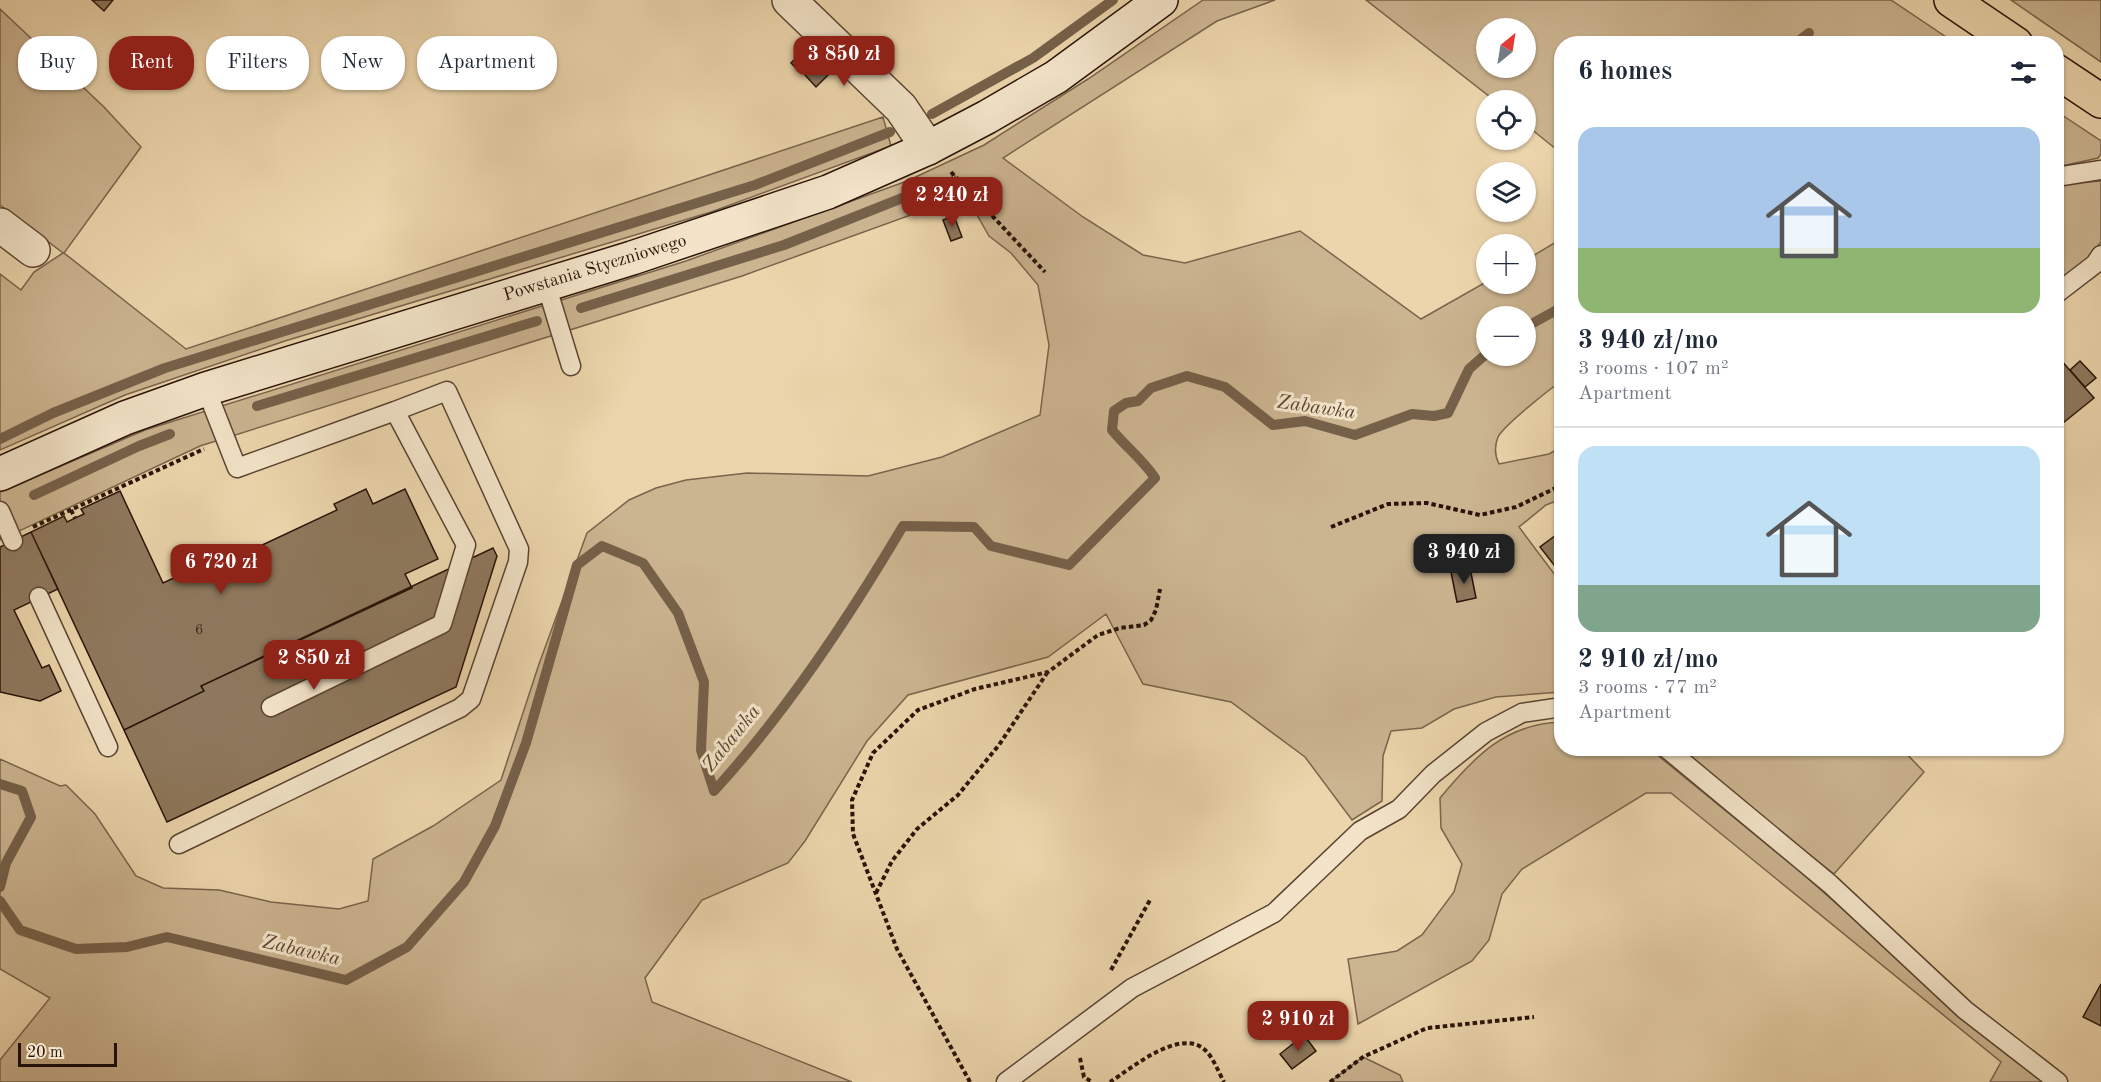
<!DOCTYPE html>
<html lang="en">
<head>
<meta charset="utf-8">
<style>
  :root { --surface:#fff; --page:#f2f2f3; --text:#1f2937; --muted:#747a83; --line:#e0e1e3; --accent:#8f2418 }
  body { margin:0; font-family:"Old Standard TT",serif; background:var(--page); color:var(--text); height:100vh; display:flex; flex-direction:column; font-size:22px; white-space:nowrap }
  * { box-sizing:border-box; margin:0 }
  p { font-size:20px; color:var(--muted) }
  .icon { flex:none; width:33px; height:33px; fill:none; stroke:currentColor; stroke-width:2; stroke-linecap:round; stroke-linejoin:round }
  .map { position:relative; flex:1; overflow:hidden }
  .panel { position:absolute; left:1554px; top:36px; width:510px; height:720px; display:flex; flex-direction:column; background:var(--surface); border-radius:24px; box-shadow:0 2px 4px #0004 }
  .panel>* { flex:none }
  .guide { position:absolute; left:18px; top:36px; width:570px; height:54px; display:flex; gap:12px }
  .needle { width:39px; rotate:30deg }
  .fabs { position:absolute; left:1476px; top:18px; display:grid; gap:12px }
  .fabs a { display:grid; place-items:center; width:60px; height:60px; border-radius:50%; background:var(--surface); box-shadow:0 2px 4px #0004; font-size:30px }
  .scale { position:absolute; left:18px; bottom:15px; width:99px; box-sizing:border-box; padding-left:6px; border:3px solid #281308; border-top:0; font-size:16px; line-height:21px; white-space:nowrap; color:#281308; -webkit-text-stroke:4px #f3e4c9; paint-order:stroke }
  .price { position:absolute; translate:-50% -51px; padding:0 14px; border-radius:12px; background:var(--accent); color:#fff; font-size:20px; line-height:39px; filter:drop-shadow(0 2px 3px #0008) }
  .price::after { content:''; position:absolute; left:50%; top:36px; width:18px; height:14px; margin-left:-9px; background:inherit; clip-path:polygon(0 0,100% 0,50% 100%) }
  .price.active { background:#222; color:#fff }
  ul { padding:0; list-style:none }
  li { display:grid; align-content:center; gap:12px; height:318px; padding:0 24px }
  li+li { border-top:2px solid var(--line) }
  li span { display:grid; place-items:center; height:186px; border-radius:18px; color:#555 }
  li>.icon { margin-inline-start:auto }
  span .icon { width:108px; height:108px; fill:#fffc; stroke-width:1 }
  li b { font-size:26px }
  h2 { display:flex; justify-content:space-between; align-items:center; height:72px; padding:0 24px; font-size:26px }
  .pill { padding:0 21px; border-radius:24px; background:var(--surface); box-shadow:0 2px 4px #0004; font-size:21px; line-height:54px }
  .pill.active { background:var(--accent); color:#fff }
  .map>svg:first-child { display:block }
  .green { fill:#cbb490; stroke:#7a644c; stroke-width:1.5; fill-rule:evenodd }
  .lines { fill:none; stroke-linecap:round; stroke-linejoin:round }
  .stream { stroke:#756049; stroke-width:10 }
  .building { fill:#8e785d; stroke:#281308; stroke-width:1.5 }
  .lane-casing { stroke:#594431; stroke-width:21 }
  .street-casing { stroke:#594431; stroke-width:36 }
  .secondary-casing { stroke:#281308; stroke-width:36 }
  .primary-casing { stroke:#281308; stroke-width:36 }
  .path { stroke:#281308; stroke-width:4; stroke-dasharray:4.5 3; stroke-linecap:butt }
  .lane { stroke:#f3e4c9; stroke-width:18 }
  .street { stroke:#f3e4c9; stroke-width:33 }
  .secondary { stroke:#f3e4c9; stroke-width:33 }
  .primary { stroke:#ecd5ac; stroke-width:33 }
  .labels { text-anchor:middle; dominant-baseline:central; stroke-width:6; stroke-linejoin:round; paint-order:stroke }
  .number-label { font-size:15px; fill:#422c1d }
  .street-label { font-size:18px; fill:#281308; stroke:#f3e4c9 }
  .water-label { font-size:20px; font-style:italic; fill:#5c4633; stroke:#f3e4c9 }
</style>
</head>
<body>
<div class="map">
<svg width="2101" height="1082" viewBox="0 0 2101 1082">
  <rect width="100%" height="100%" fill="#ecd5ac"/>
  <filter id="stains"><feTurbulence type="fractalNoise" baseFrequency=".00333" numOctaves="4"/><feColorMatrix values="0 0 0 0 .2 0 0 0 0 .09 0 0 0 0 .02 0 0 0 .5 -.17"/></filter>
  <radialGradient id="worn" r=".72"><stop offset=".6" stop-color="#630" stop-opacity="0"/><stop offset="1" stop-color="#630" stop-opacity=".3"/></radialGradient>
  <path class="green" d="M1203,0h72l-58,21 -214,137 80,59 60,38 42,8 115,-32 121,88 65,-37 40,2v-24l35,-21v142c-12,9 -57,44 -63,56 -4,10 -3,19 1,27l50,-10 12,-7v52l-15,6 -27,22 42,56v109l-65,5 -42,12 -32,19 -31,3 -8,25 -1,45 -30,19 -47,-63 -74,-55 -88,-18 -37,-70 -58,43 -140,38 -41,46 -62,100 -17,22 -86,37 -57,78 7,24 200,80h-852v-22l50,-62 -50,-29v-210l60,27 6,-1 29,29 41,62 27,12 56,2 52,12 68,7 29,-8 5,-42 60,-33 68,-46 38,-116 48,-131 42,-33 27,-12 30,-8 61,-7 121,3 74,-19 98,-42 9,-70 -11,-60 -27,-32 -22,-17 -36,-63 -9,30 -202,73 -542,170 -200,94v-48l145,-62 541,-169 221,-80 77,-36 104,-66zM1486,316h40v40h-40z
    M1366,0h525l64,43 -393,1 -1,109 -35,-28v-25h-32zM1486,28h40v40h-40z
    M2011,0h90v62z
    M0,9l104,98 37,40 -77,106 122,96 697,-232 8,29 -180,66 -426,129 -160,54 -125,55v-176l21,16 13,-18 29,-19 -63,-48z
    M2056,111l45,30v13l-3,4 -41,9z
    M2101,181v61l-14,18 -31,25v-101z
    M1561,722l1,26 88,1 147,120 201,176 47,37h-55l11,-20 -330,-269h-25l-124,76 -20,25 -13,46 -17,21 -114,63 -10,-65 49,-8 25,-16 32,-43 8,-28 -21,-36 -1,-30c34,-41 65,-74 121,-76z
    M1676,749h226l22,23 -90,102z
    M1363,1057l37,18 3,7h-73z"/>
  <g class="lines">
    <path class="stream" d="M1795,44l14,-11
      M932,114l101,-56 80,-58
      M581,308l203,-63 156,-62
      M1526,327l36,-20
      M257,406l280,-85
      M0,439l53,-26 112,-45 590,-183 135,-53
      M34,495l105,-49 31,-12
      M0,784l22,7 9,26 -25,46 -6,24
      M0,901l20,29 56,19 51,-2 40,-10 179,43 61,-33 57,-65 31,-56 31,-83 51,-178 25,-19 41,17 35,50 26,69 -3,68 13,41c73,-80 134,-172 189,-265l71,1 17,19 78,19 86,-87c-12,-18 -29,-31 -43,-48l2,-19 12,-8 12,-2 13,-13 36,-12 38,11 48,38 32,-4 50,14 57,-21 22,2 14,-3 21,-44 17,-15"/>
  </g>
  <path class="building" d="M92,0h21l-9,11z
    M805,49l10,11 -14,13 -10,-10z
    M816,63l12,12 -12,12 -11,-12z
    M954,216l8,21 -11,4 -8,-21z
    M2060,359l34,39 -36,29 -2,-65z
    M2080,361l16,17 -11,9 -15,-17z
    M366,489l7,15 32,-15 33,70 -33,15 7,14 -211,98 3,5 -80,39 -93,-198 33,-16 3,6 17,-8 -3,-5 39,-18 43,92 26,-12 3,7 145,-68 -3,-6z
    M31,532l27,57 -44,21 28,58 7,-3 12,26 -21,10 -40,-9v-145z
    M1556,535l6,7 -1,32 -21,-27z
    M493,548l4,8 -41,131 -289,135 -43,-92 80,-39 -3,-5z
    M1470,568l6,30 -19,4 -6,-30z
    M2101,984v42l-18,-9z
    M1304,1035l12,16 -24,18 -12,-15z"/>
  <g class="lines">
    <defs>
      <path id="lane" d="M2056,177l45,-7
        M546,284l25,82
        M2056,294l39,-30 6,-9
        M206,389l31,79 158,-57 71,134 -24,79 -171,83
        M0,511l13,30
        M39,597l69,150
        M1666,748l164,136 135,126 93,72
        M179,844l281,-136 11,-9 47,-137 1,-13 -72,-158 -52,20
        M1006,1082l126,-94 142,-75 86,-82 39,-22 34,-35 53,-42 36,-19 40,-6"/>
      <path id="street" d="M789,0l112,108 27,40
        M0,225l33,25"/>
      <path id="secondary" d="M0,474l125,-56 81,-29 426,-131 196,-66 100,-44 59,-31 69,-40 105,-77"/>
      <path id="primary" d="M1951,0l65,44
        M2056,71l45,30"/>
    </defs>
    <use href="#lane" class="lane-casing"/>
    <use href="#street" class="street-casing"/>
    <use href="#secondary" class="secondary-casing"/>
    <use href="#primary" class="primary-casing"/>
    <path class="path" d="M951,172l94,100
      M71,510l4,8
      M33,527l171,-78
      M1331,527l57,-23 39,-1 53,12 36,-8 46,-22
      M876,893l16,-32 25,-32 41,-34 41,-50 48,-72
      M1111,970l39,-70
      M1080,1058l4,19 8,5
      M970,1082l-73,-133 -44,-115 -1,-34 21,-47 45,-43 57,-21 73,-17 50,-37 22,-7 24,-3 7,-5 5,-10 4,-21
      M1110,1082c22,-14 70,-55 95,-32 8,7 14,23 19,32
      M1330,1082l33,-25 64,-29 107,-11"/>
    <use href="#lane" class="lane"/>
    <use href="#street" class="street"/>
    <use href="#secondary" class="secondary"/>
    <use href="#primary" class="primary"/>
  </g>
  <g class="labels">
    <g class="number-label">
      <text x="199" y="630">6</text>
    </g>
    <g class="street-label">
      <text transform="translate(595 268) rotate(-17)">Powstania Styczniowego</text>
    </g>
    <g class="water-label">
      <text transform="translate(1316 408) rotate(8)">Zabawka</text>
      <text transform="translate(732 739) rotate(-51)">Zabawka</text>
      <text transform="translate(301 951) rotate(13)">Zabawka</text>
    </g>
  </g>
  <rect width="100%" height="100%" filter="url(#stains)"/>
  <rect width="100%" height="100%" fill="url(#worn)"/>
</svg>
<div class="fabs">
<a><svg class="needle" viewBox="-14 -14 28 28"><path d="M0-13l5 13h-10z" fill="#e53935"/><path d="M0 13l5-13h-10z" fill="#747a83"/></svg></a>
<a><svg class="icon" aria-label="locate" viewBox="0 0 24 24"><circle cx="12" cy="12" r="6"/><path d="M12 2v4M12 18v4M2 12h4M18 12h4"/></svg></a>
<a><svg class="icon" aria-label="layers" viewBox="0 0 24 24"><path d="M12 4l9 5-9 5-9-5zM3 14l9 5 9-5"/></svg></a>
<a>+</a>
<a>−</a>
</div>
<div class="scale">20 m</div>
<b class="price" style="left:844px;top:87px">3 850 zł</b>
<b class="price" style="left:952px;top:228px">2 240 zł</b>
<b class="price active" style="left:1464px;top:585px">3 940 zł</b>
<b class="price" style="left:221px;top:595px">6 720 zł</b>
<b class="price" style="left:314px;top:691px">2 850 zł</b>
<b class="price" style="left:1298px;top:1052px">2 910 zł</b>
<div class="guide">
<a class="pill">Buy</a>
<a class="pill active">Rent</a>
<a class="pill">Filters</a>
<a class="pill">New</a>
<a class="pill">Apartment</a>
</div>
<section class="panel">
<h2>6 homes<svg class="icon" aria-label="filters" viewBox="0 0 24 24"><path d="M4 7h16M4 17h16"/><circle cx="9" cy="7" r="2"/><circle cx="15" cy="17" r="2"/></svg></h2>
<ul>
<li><span style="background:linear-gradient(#a9c7e8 65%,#8fb573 0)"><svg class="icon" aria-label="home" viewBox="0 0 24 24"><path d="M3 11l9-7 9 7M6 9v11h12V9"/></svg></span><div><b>3 940 zł/mo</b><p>3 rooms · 107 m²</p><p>Apartment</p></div></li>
<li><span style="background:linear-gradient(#bfe0f5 75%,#7fa58c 0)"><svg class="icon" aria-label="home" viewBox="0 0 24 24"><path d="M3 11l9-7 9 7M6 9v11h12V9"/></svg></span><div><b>2 910 zł/mo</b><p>3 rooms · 77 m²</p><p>Apartment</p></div></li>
</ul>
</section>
</div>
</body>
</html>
